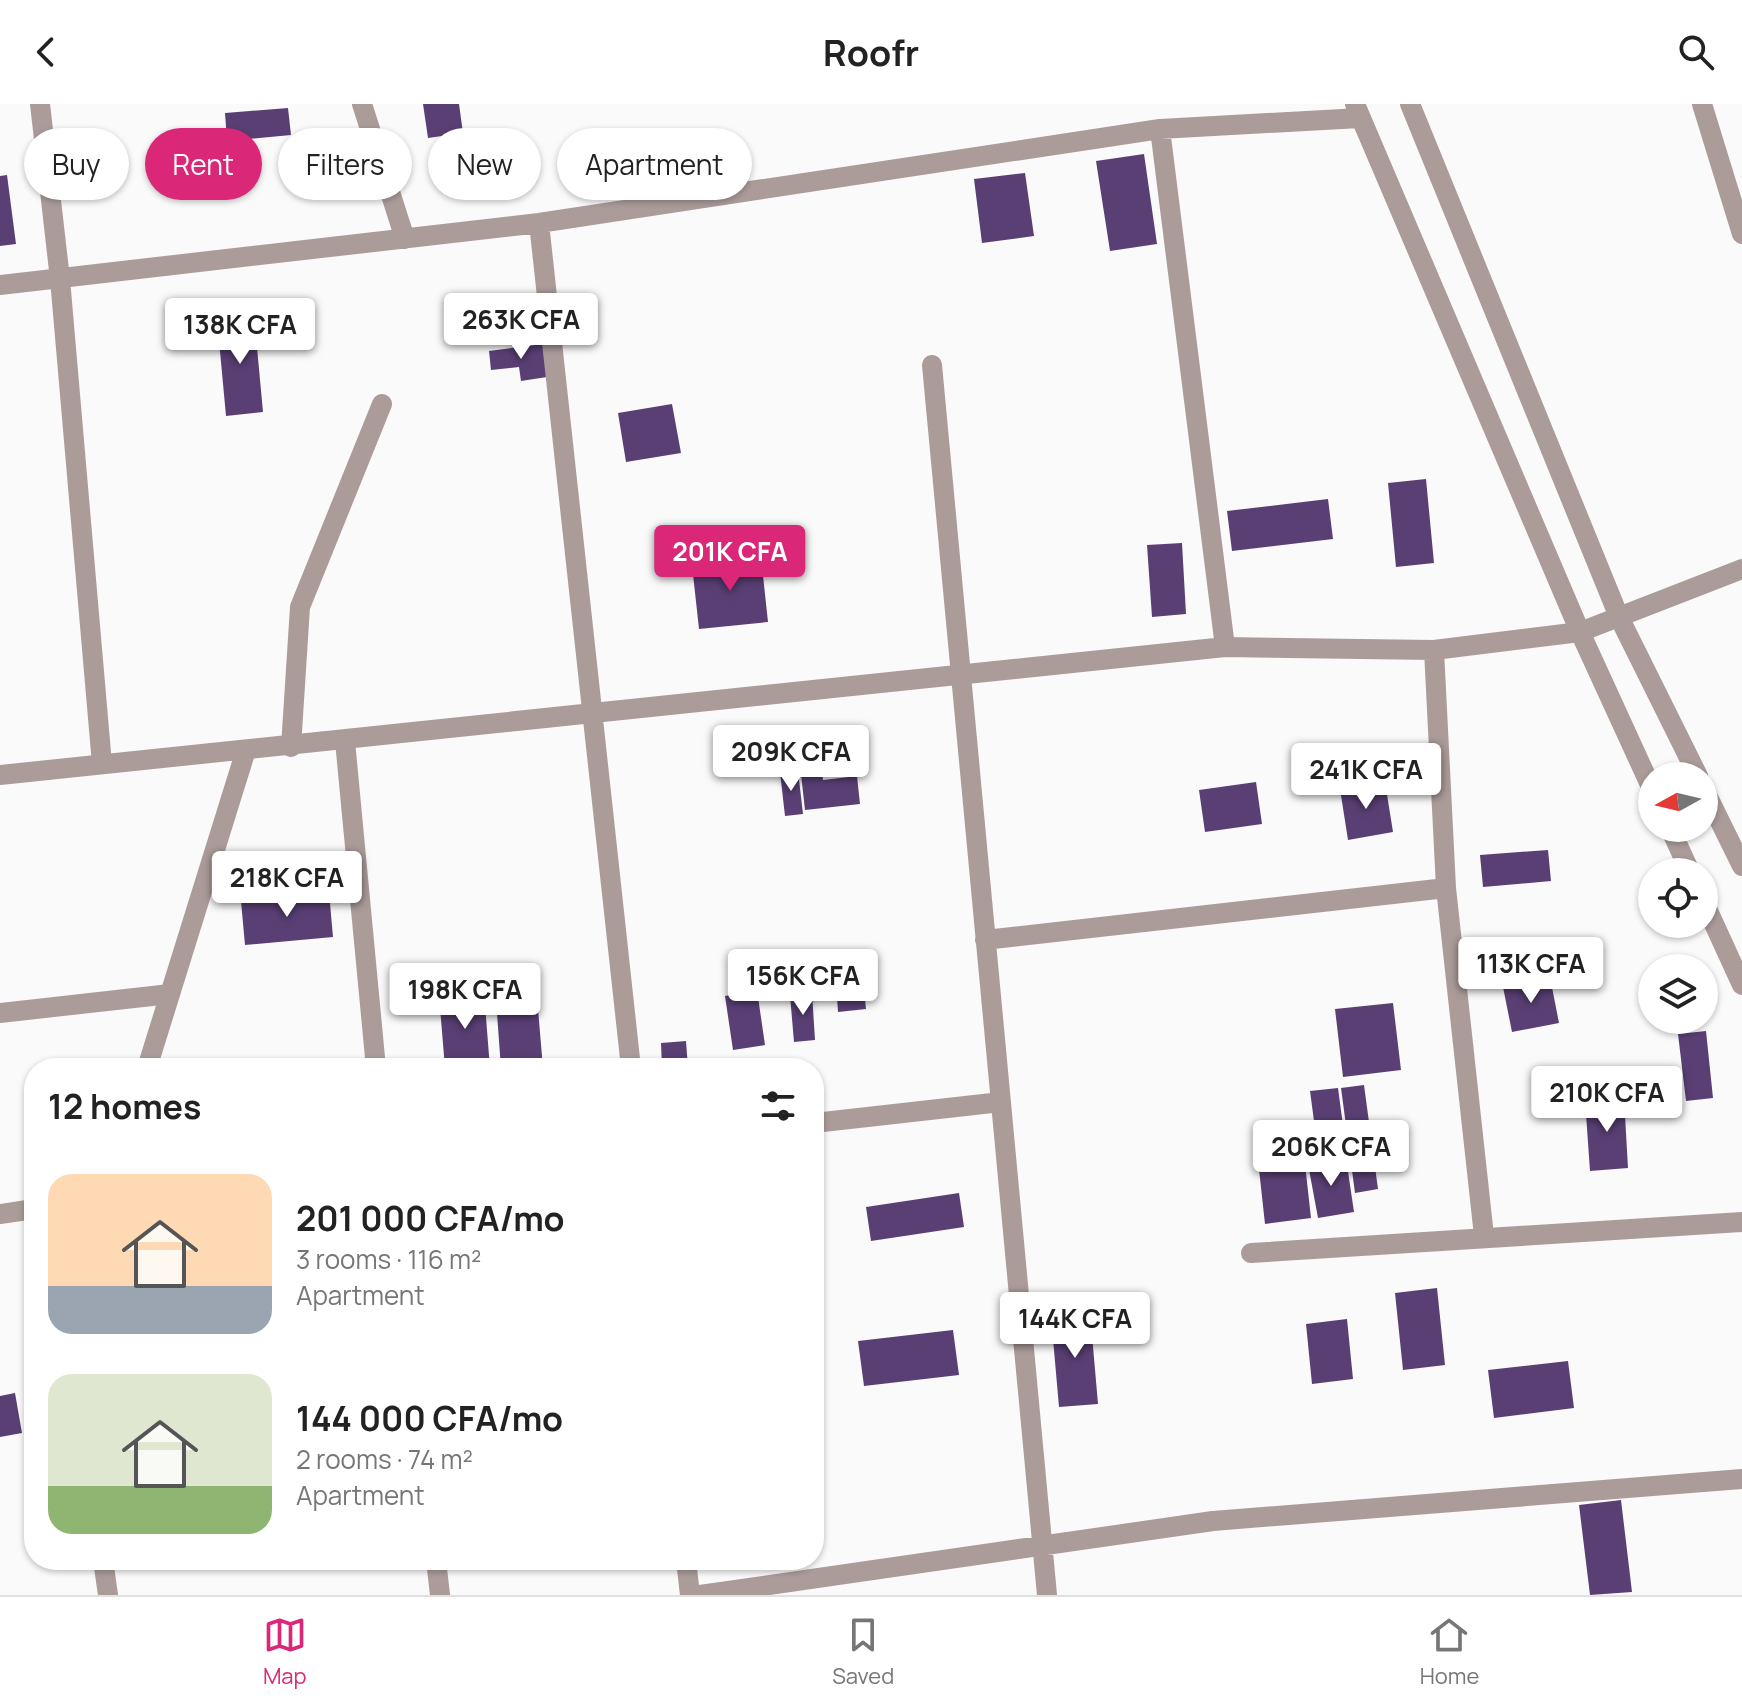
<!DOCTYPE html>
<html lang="en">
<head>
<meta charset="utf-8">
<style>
  :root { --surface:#fff; --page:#f6f6f6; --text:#222; --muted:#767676; --line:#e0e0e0; --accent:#db2777 }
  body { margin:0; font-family:Manrope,sans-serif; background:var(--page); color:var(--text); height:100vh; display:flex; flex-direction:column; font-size:30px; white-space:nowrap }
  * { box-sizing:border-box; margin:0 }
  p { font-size:26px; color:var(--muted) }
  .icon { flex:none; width:44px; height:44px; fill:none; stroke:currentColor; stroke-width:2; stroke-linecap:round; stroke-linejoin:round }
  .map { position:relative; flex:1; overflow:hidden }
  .panel { position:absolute; left:24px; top:954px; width:800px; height:512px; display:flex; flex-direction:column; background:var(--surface); border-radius:32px; box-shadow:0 2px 6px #0004 }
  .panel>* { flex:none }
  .guide { position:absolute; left:24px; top:24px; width:800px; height:72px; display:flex; gap:16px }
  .needle { width:52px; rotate:262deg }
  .tools { position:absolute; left:1638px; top:658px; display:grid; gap:16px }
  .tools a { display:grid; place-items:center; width:80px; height:80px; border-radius:50%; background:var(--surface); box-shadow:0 2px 6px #0004; font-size:40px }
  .price { position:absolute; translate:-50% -68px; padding:0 18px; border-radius:8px; background:#fff; color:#222; font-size:26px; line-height:52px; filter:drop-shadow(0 2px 4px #0008) }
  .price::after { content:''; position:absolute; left:50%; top:48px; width:24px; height:18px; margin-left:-12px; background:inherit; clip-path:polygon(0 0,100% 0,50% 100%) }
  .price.current { background:var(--accent); color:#fff }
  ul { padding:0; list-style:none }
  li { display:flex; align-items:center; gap:24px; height:200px; padding:0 24px }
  li span { display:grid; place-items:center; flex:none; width:224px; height:160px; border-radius:24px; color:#555 }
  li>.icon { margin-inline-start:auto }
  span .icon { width:96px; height:96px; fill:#fffc; stroke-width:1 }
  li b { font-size:34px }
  h2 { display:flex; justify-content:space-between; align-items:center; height:96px; padding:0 24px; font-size:34px }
  .pill { padding:0 28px; border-radius:36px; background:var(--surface); box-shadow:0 2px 6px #0004; font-size:28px; line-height:72px }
  .pill.current { background:var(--accent); color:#fff }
  header { display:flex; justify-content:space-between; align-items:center; height:104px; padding:0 24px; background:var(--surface); font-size:36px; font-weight:700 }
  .menu { display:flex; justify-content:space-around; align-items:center; height:112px; border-top:2px solid var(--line); background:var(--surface); font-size:22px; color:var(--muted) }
  .menu a { display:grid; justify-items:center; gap:4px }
  .menu .current { color:var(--accent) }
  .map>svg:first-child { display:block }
  .building { fill:#5a3f75 }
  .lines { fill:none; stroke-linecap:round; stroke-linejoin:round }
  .minor { stroke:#ab9c9a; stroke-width:20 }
</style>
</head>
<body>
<header><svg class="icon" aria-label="back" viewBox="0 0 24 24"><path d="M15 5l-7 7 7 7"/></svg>Roofr<svg class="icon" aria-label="search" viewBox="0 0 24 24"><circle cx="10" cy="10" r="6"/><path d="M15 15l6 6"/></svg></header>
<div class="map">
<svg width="1742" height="1491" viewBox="0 0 1742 1491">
  <rect width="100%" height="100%" fill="#fafafa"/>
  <path class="building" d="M423,0h36l4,29 -35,5z
    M288,4l3,27 -64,6 -2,-28z
    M1144,50l13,90 -47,7 -14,-90z
    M1025,69l9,63 -52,7 -8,-64z
    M7,71l9,69 -16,2v-70z
    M254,211l9,97 -37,4 -9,-97z
    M543,240l4,33 -26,4 -2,-14 -28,3 -2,-19z
    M672,300l9,49 -55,9 -8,-49z
    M1426,375l8,84 -38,4 -8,-84z
    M1328,395l5,40 -101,12 -5,-40z
    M1182,439l4,71 -34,3 -5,-72z
    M761,453l7,65 -69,7 -7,-64z
    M798,667l5,43 -18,2 -5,-44z
    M822,667l1,9 34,-4 3,28 -55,6 -4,-36z
    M1256,678l6,42 -57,8 -6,-42z
    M1385,678l8,50 -45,8 -8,-51z
    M1548,746l3,31 -68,6 -3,-32z
    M329,788l4,45 -88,8 -4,-44z
    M1550,873l9,46 -47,9 -9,-45z
    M863,876l3,29 -28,3 -2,-29z
    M757,886l8,55 -32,5 -8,-54z
    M484,888l6,76h-45l-6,-73z
    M812,889l3,47 -21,2 -4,-47z
    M537,893l6,71h-42l-5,-68z
    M1393,899l8,67 -58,7 -8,-68z
    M1706,927l7,67 -27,3 -8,-67z
    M686,937l2,27h-26l-1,-25z
    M1364,981l14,104 -23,4 -14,-105z
    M1338,984l6,45 -28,3 -6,-45z
    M1624,994l4,70 -38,3 -5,-71z
    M1301,1024l10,90 -46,6 -10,-91z
    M1346,1054l8,54 -36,6 -10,-54z
    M959,1089l5,34 -93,14 -5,-34z
    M1437,1184l8,77 -42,5 -8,-77z
    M1090,1208l8,92 -39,3 -8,-91z
    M1347,1215l6,60 -41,5 -6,-60z
    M953,1226l6,45 -95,11 -6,-45z
    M1568,1257l6,47 -80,10 -6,-48z
    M15,1289l7,40 -22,4v-41z
    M1621,1396l11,92 -42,3 -11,-90z"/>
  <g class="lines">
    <path class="minor" d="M40,0l20,175 42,485
      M362,0l43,135
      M1355,0l225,528 72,157
      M1410,0l209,513 79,159
      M1702,0l40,130
      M1160,25l65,518
      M539,119l92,845
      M0,181l539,-62 621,-94 200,-11
      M932,261l115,1230
      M1434,546l12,238 38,348
      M345,637l31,327
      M291,643l9,-140 82,-203
      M0,671l1225,-128 209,3 146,-18 162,-63
      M1704,685l38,77
      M1670,724l20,44
      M1704,798l38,83
      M985,836l461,-52
      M0,909l170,-19
      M147,964l99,-318
      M814,1019l187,-21
      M0,1110l34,-5
      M1251,1149l491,-31
      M103,1456l5,35
      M436,1456l4,35
      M686,1456l4,35
      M700,1491l513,-74 529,-42"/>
  </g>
</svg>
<div class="tools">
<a><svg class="needle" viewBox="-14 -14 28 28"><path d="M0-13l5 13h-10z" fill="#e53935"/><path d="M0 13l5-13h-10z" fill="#767676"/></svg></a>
<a><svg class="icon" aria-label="locate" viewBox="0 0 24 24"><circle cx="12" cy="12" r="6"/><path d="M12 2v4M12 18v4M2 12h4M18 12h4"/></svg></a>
<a><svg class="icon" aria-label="layers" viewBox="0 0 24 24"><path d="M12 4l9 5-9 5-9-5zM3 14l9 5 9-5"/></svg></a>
</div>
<b class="price" style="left:521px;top:257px">263K CFA</b>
<b class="price" style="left:240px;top:262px">138K CFA</b>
<b class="price current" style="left:730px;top:489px">201K CFA</b>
<b class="price" style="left:791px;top:689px">209K CFA</b>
<b class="price" style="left:1366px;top:707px">241K CFA</b>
<b class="price" style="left:287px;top:815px">218K CFA</b>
<b class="price" style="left:1531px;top:901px">113K CFA</b>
<b class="price" style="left:803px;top:913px">156K CFA</b>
<b class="price" style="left:465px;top:927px">198K CFA</b>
<b class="price" style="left:1607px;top:1030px">210K CFA</b>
<b class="price" style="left:1331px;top:1084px">206K CFA</b>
<b class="price" style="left:1075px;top:1256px">144K CFA</b>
<div class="guide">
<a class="pill">Buy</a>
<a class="pill current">Rent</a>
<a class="pill">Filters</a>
<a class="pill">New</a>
<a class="pill">Apartment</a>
</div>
<section class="panel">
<h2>12 homes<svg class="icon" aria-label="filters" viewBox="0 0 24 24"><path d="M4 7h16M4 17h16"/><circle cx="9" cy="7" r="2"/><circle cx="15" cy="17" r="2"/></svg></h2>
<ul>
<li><span style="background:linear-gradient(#ffd9b3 70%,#9aa5b1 0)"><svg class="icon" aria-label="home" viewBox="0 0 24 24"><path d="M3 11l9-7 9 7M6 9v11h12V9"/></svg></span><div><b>201 000 CFA/mo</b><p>3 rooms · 116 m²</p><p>Apartment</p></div></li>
<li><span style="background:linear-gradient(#dfe7d0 70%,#8fb573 0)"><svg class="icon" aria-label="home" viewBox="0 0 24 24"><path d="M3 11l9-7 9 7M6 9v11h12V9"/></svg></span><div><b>144 000 CFA/mo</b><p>2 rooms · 74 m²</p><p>Apartment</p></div></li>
</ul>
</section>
</div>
<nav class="menu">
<a class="current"><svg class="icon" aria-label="map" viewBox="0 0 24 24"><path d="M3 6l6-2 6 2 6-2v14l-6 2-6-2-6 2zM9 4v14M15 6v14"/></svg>Map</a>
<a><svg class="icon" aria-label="saved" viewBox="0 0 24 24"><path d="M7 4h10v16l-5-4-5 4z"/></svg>Saved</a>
<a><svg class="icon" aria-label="home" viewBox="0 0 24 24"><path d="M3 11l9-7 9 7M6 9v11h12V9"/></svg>Home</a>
</nav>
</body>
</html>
